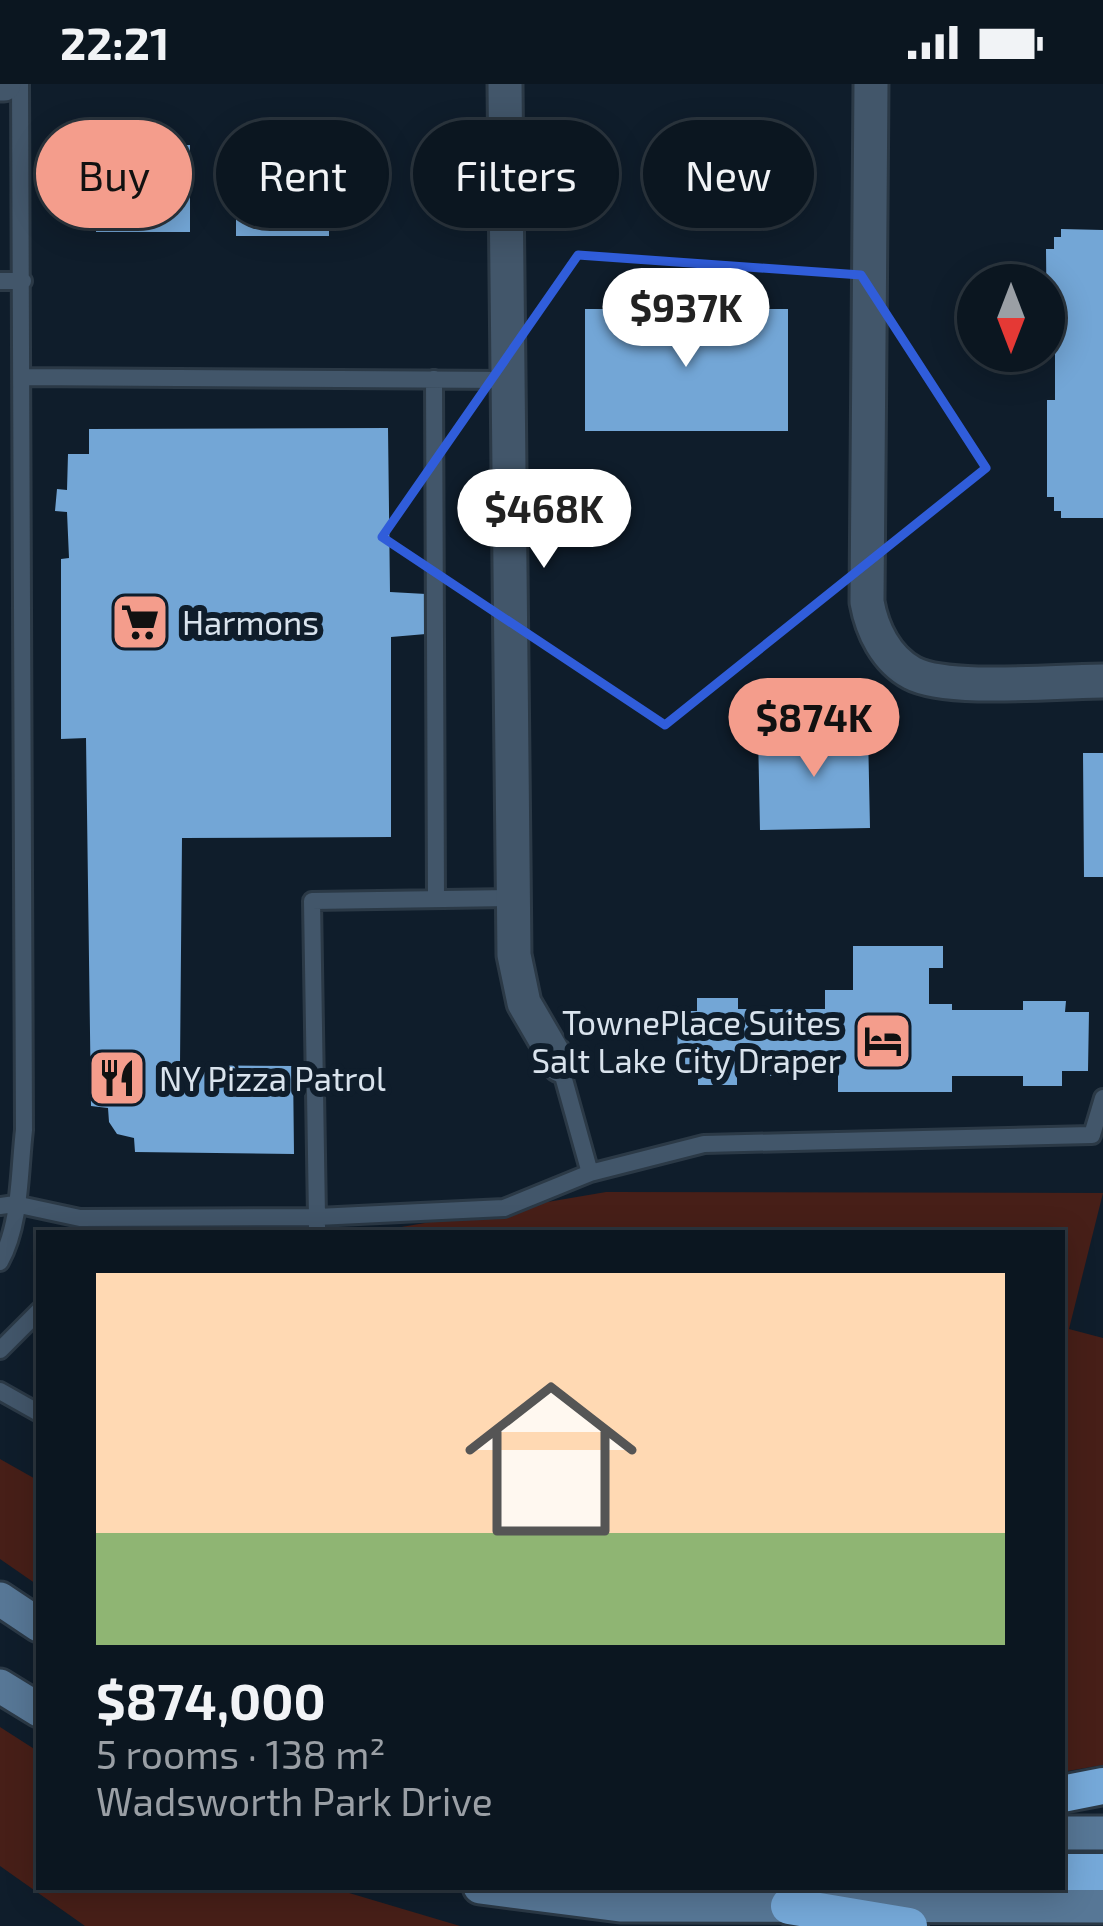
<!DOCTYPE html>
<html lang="en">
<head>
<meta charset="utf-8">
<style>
  :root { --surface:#0b1620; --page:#141f29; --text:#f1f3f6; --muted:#9a9fa5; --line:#2b353e; --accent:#f49d8c }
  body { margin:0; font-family:"Exo 2",sans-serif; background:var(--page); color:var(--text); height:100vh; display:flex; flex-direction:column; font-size:45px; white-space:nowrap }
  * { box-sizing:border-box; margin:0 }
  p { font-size:39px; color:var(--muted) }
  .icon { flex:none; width:66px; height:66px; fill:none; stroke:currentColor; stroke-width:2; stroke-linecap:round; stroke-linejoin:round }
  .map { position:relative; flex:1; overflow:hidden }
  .panel { position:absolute; left:36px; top:1146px; width:1029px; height:660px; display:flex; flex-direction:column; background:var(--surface); border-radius:0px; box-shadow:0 6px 30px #0003,0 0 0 3px var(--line) }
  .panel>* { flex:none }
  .banner { position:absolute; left:36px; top:36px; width:1032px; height:108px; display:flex; gap:24px }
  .needle { width:78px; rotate:180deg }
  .tools { position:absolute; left:957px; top:180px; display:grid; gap:24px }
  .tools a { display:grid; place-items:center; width:108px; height:108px; border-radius:50%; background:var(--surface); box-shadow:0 6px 30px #0003,0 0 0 3px var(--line); font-size:60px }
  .price { position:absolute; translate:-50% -102px; padding:0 27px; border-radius:42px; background:#fff; color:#222; font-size:39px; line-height:78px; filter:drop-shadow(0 3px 6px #0008) }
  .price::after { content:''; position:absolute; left:50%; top:72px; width:36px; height:27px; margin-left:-18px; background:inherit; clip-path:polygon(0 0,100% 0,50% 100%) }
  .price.current { background:var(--accent); color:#111 }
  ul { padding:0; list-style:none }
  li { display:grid; align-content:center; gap:24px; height:636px; padding:0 60px }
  li span { display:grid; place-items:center; height:372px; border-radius:0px; color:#555 }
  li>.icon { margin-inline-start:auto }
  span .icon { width:216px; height:216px; fill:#fffc; stroke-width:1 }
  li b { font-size:51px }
  .chip { padding:0 42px; border-radius:54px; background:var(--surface); box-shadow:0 6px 30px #0003,0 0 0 3px var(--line); font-size:42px; line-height:108px }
  .chip.current { background:var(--accent); color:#111 }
  .status { display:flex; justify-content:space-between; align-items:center; height:84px; padding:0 60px; background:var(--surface); direction:ltr }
  .status svg { height:33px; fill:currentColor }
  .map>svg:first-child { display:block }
  .green { fill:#471f18 }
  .building { fill:#73a6d6 }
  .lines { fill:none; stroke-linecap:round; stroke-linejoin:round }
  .service-casing { stroke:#2b3946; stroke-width:22 }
  .minor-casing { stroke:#2b3946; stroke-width:39 }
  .tertiary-casing { stroke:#2b3946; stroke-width:39 }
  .secondary-casing { stroke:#2b3946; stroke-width:39 }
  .motorway-casing { stroke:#2b3946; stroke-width:42 }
  .service { stroke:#42566a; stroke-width:16 }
  .minor { stroke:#42566a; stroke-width:33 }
  .tertiary { stroke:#42566a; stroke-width:33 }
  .secondary { stroke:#577796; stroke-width:33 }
  .motorway { stroke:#75a8d8; stroke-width:36 }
  .marked { fill:none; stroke:#305dda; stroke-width:9; stroke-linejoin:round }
  .labels { text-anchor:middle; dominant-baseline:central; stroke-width:12; stroke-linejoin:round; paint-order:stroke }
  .poi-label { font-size:33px; fill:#d9e3ed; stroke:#0f1d2b; text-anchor:start }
</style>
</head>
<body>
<div class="status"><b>22:21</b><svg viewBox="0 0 49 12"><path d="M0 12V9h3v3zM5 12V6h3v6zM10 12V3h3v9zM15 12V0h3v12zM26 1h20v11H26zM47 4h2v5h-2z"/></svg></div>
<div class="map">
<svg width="1103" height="1842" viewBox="0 0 1103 1842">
  <rect width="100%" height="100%" fill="#0f1d2b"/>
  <path class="green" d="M606,1108l497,1 -34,136 34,9v427l-41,7v-539h-696z
    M0,1375l39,22v105l-39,-27z
    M0,1643l39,25v135h290l131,39h-375l-85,-60z"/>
  <path class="building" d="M96,61h94v87h-94z
    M236,65h93v87h-93z
    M1061,145l42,1v288h-42v-7h-7v-14h-7v-97h8v-52h-8l-1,-99h8v-12h7z
    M585,225h203v122h-203z
    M388,344l2,164 36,2v40l-35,3v200l-209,1 -2,227 113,1 1,88 -159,-2 -1,-14 -17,-4 -8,-12 -1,-14 -17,-2 -5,-368 -25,1v-180l8,-1 -2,-46 -12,-1 2,-22 10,1 1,-36h21v-25z
    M868,647l2,97 -110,2 -2,-97z
    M1083,669h20v124h-19z
    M853,862h90v22h-14v36h23v6h71v-9h43l-1,11h24l-1,59h-26v15h-39v-10h-71v16h-114v-16h-101v9h-39v-14h-21l1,-60h19v-13h41v11h87v-19h28z"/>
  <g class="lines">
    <defs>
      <path id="service" d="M0,197h23
        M23,293l485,3
        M434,295l2,520
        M560,981l30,108 114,-29 388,-9 11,-37
        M0,1122l15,-2 65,14 237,-1 -5,-316 202,-3
        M317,1149v-16l187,-9 86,-35
        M0,1178c21,-38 19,-90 24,-132l-4,-1046
        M0,1266l39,-39
        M0,1307l39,22"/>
      <path id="minor" d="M505,0l9,871 10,48 36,62
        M871,0l-4,518c5,28 19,57 45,71 35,19 147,8 191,8"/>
      <path id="tertiary" d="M0,0h4"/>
      <path id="secondary" d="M0,1515l39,26
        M0,1602l39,24
        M1062,1749h41
        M480,1803l140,18 483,1"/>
      <path id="motorway" d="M1062,1710l41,-8
        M1062,1788h41
        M789,1822l120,20"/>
    </defs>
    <use href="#service" class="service-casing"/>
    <use href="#minor" class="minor-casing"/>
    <use href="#tertiary" class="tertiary-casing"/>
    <use href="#secondary" class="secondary-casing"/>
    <use href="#motorway" class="motorway-casing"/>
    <use href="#service" class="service"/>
    <use href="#minor" class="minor"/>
    <use href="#tertiary" class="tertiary"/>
    <use href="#secondary" class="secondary"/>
    <use href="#motorway" class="motorway"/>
  </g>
  <path class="marked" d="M578,171l283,20 125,193 -321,257 -283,-188z"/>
  <defs>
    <symbol id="supermarket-square" viewBox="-11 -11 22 22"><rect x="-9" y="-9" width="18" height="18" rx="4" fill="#f49d8c" stroke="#0f1d2b"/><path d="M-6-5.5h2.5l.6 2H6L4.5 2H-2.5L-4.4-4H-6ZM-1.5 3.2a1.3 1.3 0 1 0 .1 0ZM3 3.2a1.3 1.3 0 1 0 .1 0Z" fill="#111"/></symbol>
    <symbol id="hotel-square" viewBox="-11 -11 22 22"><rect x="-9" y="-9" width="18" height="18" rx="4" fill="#f49d8c" stroke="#0f1d2b"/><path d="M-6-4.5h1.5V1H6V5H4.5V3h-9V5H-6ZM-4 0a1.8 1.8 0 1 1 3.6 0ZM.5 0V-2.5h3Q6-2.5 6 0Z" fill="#111"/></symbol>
    <symbol id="restaurant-square" viewBox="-11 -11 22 22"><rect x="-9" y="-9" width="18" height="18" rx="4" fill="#f49d8c" stroke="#0f1d2b"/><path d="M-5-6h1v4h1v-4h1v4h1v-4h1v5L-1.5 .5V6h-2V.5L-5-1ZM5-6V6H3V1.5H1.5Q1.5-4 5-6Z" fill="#111"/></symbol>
  </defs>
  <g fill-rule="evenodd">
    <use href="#supermarket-square" x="107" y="505" width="66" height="66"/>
    <use href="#hotel-square" x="850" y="924" width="66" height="66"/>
    <use href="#restaurant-square" x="84" y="961" width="66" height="66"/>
  </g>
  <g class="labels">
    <g class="poi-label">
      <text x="182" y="538">Harmons</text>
      <text x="841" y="938" text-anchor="end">TownePlace Suites<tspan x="841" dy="38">Salt Lake City Draper</tspan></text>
      <text x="159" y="994">NY Pizza Patrol</text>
    </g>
  </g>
</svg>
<div class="tools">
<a><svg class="needle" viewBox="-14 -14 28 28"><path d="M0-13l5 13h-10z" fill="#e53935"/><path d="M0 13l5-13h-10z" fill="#9a9fa5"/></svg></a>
</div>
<b class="price" style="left:686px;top:286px">$937K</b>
<b class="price" style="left:544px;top:487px">$468K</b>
<b class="price current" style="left:814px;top:696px">$874K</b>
<div class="banner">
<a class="chip current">Buy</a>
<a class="chip">Rent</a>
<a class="chip">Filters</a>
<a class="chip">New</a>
</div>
<section class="panel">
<ul>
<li><span style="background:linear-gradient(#ffd9b3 70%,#8fb573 0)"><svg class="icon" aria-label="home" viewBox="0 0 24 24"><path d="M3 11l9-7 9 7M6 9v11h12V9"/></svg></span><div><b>$874,000</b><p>5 rooms · 138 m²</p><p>Wadsworth Park Drive</p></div></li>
</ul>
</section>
</div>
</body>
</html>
